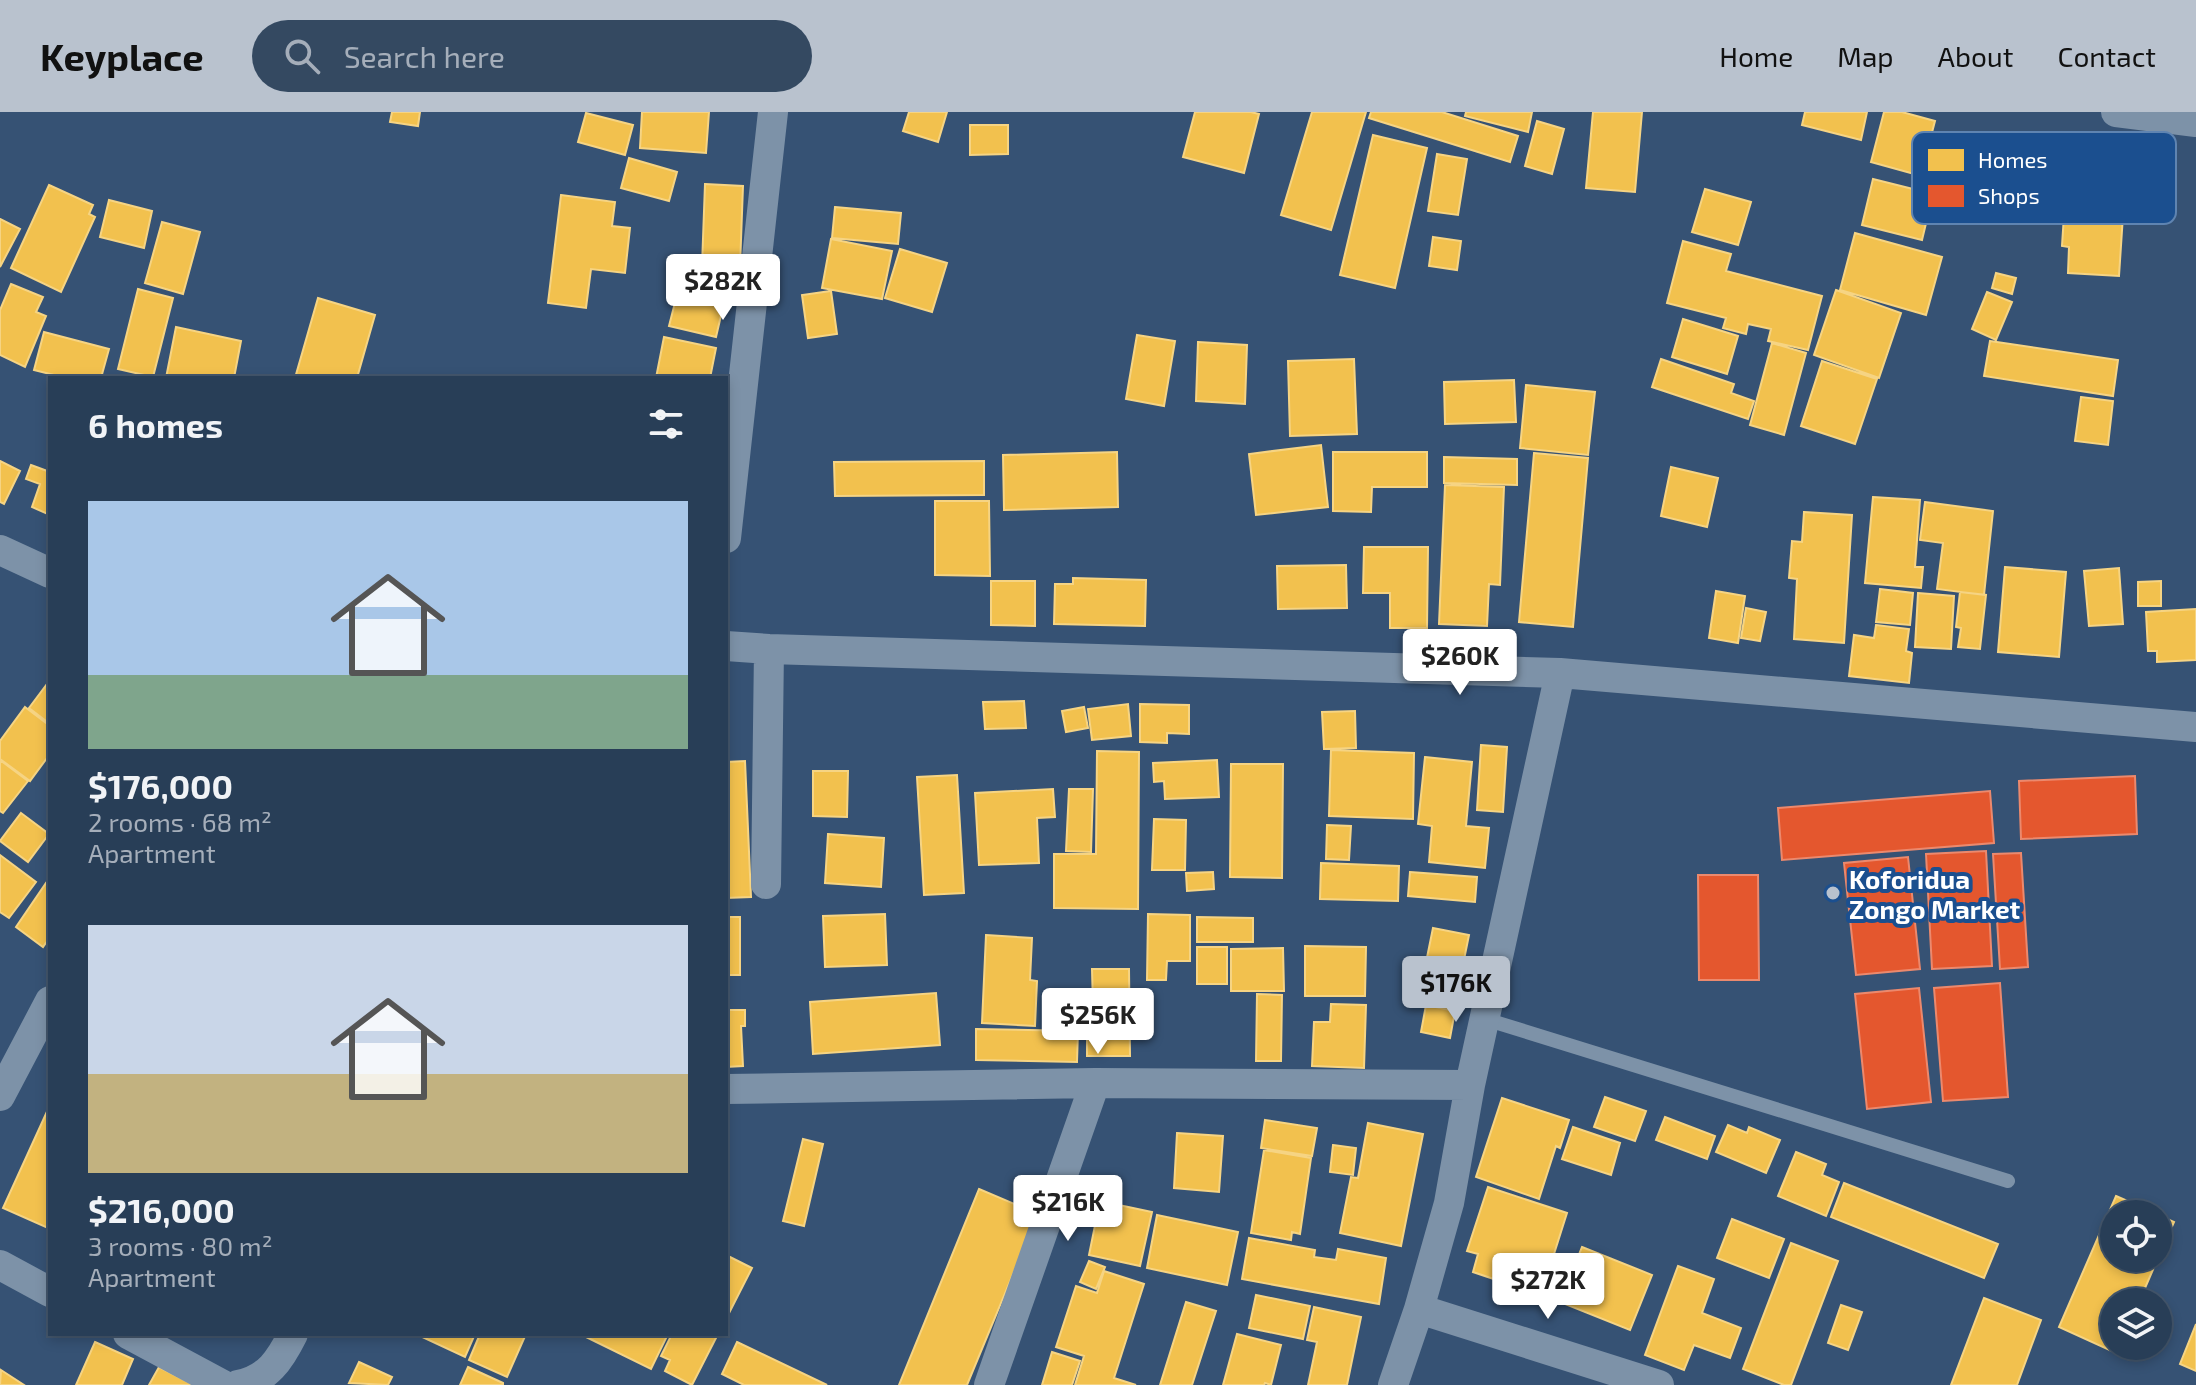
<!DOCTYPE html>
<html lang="en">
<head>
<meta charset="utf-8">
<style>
  :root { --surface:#283e57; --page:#344961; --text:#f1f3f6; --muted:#a5aeba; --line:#44576d; --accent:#b9c2ce }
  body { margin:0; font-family:"Exo 2",sans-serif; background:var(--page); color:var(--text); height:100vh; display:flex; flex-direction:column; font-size:30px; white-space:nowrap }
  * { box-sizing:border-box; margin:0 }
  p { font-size:26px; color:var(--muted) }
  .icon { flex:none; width:44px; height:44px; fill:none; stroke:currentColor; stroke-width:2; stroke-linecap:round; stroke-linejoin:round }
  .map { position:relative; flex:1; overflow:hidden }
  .details { position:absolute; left:48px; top:264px; width:680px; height:960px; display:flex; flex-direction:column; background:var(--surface); border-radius:0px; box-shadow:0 4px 12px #0003,0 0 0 2px var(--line) }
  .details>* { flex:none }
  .tools { position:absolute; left:2100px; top:1088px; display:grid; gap:16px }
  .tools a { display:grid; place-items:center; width:72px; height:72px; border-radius:50%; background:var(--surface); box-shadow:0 4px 12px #0003,0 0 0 2px var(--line); font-size:40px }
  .price { position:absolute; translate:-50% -68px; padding:0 18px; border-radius:8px; background:#fff; color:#222; font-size:26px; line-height:52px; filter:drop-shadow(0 2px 4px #0008) }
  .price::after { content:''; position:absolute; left:50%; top:48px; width:24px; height:18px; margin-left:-12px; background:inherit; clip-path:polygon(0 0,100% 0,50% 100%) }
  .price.current { background:var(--accent); color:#111 }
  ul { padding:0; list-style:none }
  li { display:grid; align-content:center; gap:16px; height:424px; padding:0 40px }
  li span { display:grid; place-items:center; height:248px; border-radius:0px; color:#555 }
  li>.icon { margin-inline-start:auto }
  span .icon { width:144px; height:144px; fill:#fffc; stroke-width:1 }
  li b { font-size:34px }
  h2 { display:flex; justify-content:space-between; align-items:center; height:96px; padding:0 40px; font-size:34px }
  header { display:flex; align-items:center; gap:48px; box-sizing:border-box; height:112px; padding:0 40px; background:var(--accent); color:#111 }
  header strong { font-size:38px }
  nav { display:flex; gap:44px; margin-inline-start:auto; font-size:28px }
  .search { width:560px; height:72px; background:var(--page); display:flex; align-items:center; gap:20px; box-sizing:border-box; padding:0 28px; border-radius:44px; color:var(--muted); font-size:30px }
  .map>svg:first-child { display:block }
  .homes { fill:#f2c14e; stroke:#f6d483; stroke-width:2 }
  .shops { fill:#e4572e; stroke:#ec896d; stroke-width:2 }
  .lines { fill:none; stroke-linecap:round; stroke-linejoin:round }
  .lane { stroke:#7d92a8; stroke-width:14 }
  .street { stroke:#7d92a8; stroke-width:30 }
  .poi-dot { fill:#b9c2ce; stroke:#1b4f8f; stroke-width:3 }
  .labels { text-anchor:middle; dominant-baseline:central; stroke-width:8; stroke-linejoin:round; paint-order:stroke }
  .poi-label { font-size:26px; font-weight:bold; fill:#fff; stroke:#1b4f8f; text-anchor:start }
  .key { fill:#1b4f8f; stroke:#5f84b1; stroke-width:2 }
  .key-label { font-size:22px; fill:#fff }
</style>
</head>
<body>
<header>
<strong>Keyplace</strong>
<div class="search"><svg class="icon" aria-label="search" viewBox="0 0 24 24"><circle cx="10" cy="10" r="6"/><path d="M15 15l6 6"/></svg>Search here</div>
<nav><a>Home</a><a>Map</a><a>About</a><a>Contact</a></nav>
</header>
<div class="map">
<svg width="2196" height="1273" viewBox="0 0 2196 1273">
  <rect width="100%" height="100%" fill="#365274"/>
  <path class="homes" d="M392,0h28l-2,14 -28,-4z
    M642,0h67l-3,41 -66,-5z
    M909,0h38l-9,30 -35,-11z
    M1195,0h56l8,2 -15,59 -61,-16z
    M1312,0h54l-35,118 -50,-15z
    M1371,0h71l76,24 -8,26 -141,-44z
    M1466,0h66l-4,20 -63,-16z
    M1593,0h49l-7,80 -49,-4z
    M1805,0h62l-6,28 -59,-15z
    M1884,0h18l33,9 -7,27 16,4 -8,28 -65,-18z
    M586,1l47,12 -8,30 -47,-13z
    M1537,9l27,8 -12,45 -27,-8z
    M970,13h38v29l-38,1z
    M1373,23l54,13 -32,140 -55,-13z
    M1437,42l30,5 -9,56 -30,-4z
    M629,46l48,14 -8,29 -48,-13z
    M1873,67l60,15 -11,46 -60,-15z
    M705,72l38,2 -3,81 -38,-1z
    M49,73l44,20 -4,9 6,3 -34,75 -50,-24z
    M1705,77l46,13 -13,43 -46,-13z
    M561,83l54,7 -3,24 18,2 -5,45 -34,-4 -5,39 -38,-5z
    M2072,85l52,3 -5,76 -51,-3 1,-26 -7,-1 2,-31 7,1z
    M109,88l43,11 -8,37 -44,-11z
    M835,95l66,6 -3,31 -66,-6z
    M0,107l20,10 -20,38z
    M162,110l38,10 -17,62 -38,-11z
    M1855,121l87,24 -16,58 -86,-25z
    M1433,125l28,4 -4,29 -28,-4z
    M831,127l61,12 -10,48 -60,-11z
    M1683,129l48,13 -5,17 96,25 -14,54 -40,-9 3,-12 -23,-5 -2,10 -23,-6 3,-10 -59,-15z
    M900,137l47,14 -15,49 -47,-14z
    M1996,161l20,5 -4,16 -20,-6z
    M680,171l46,11 -10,43 -47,-11z
    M11,172l32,13 -7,15 10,4 -21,51 -25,-12v-45z
    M138,177l35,9 -20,79 -35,-8z
    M1836,178l65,23 -22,65 -65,-23z
    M831,179l6,43 -29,4 -6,-43z
    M1987,180l25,10 -16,38 -24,-11z
    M318,186l57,17 -18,63h-62z
    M1683,207l55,17 -11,38 -55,-17z
    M176,215l65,14 -7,37h-68z
    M44,220l65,17 -8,29h-35l-32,-8z
    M1137,223l38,6 -11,65 -38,-7z
    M664,225l52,11 -6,30h-54z
    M1990,229l128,19 -5,36 -129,-20z
    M1198,230l49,3 -2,59 -49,-3z
    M1772,231l34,10 -22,82 -34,-10z
    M1354,247l3,75 -67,2 -2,-75z
    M1661,247l73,25 -3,9 23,8 -6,18 -96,-32z
    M1822,249l55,18 -22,65 -54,-18z
    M1514,268l2,42 -71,2 -1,-42z
    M1526,273l69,7 -7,63 -68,-7z
    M2081,285l32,4 -5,44 -33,-4z
    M1321,333l7,62 -72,8 -7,-61z
    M1117,340l1,55 -114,3 -1,-55z
    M1333,340h94v35h-55l-1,25 -38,-1z
    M1534,341l54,5 -15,169 -54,-5z
    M1444,345l73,2v26l-73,-2z
    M0,349l20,10 -16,33 -4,-2z
    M984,349v34l-149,1 -1,-34z
    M31,353l19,7v43l-18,-8 8,-23 -14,-5z
    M1671,355l47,11 -11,49 -46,-11z
    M1445,373l59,2 -4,98 -11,-1 -2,42 -48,-2z
    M1873,385l47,3 -5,67h8l-2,21 -56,-5z
    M935,389h54l1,75 -55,-1z
    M1925,390l68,9 -9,84 -47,-6 6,-46 -23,-3z
    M1804,400l48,3 -8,128 -50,-4 3,-60 -8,-1 3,-37 10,1z
    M1364,435h64l-1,81h-37v-35h-27z
    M1346,453l1,43 -69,1 -1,-43z
    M2005,455l61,5 -7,85 -61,-5z
    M2119,456l4,56 -34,2 -5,-55z
    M1073,466l73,2 -1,46 -91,-2 1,-40h18z
    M991,469h44v45l-44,-1z
    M2161,469v25h-23v-24z
    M1880,477l33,4 -3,32 -34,-3z
    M1716,479l29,5 -7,47 -29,-5z
    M1960,480l26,3 -6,54 -22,-2 3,-19 -5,-1z
    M1918,481l36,3 -3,53 -36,-2z
    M1746,496l20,4 -6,29 -19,-3z
    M2196,497v51l-39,2v-11h-9l-2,-39z
    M1876,513l33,4 -3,22 6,2 -3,30 -60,-7 5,-41 20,3z
    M50,568v44l-21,-16z
    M1024,589l2,27 -41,1 -2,-27z
    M1128,592l3,32 -39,4 -4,-31z
    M1140,592l49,1v29l-22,-1v10l-27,-1z
    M25,595l25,19v28l-20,27 -30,-22v-18z
    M1084,595l4,21 -22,4 -4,-21z
    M1355,599l1,37 -32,1 -2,-37z
    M1481,633l26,2 -4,65 -26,-2z
    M1331,638l83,3 -1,66 -84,-3z
    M1097,639l42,1 -1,157 -84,-1v-54h42z
    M1425,645l47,5 -6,64 23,2 -4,40 -56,-6 3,-36 -14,-2z
    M0,648l28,21 -25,32 -3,-2z
    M1217,648l2,37 -54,2 -1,-18 -10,1 -1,-19z
    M745,649l6,136 -25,1v-136z
    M1231,652h52l-1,114 -52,-1z
    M813,659h35l-1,46 -34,-1z
    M957,663l7,118 -40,2 -7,-118z
    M1053,677l2,28 -18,1 2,45 -60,2 -4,-72z
    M1069,677h24l-2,63 -25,-1z
    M21,701l28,21 -21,28 -28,-21z
    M1154,707l32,1 -1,50h-33z
    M1327,713l24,1 -2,34 -23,-1z
    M828,722l56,4 -3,49 -56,-4z
    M0,743l36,27 -27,36 -9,-6z
    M1321,751l78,3 -1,35 -78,-2z
    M1213,760l1,17 -27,2 -1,-18z
    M1410,760l67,5 -2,25 -67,-6z
    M46,771l4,3v51l-7,10 -27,-20z
    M885,802l2,51 -62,2 -2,-51z
    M1148,802l42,1v46h-23l-1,19h-19z
    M726,805h14v58h-14z
    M1197,805l56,1v24h-56z
    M1433,816l36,7 -15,74 -36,-7z
    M986,823l46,3 -2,42 7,1 -2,45 -53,-3z
    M1305,834l61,1 -1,49h-60z
    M1197,835h30v37h-30z
    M1283,836l1,43h-53v-42z
    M1092,857h37l1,87h-43v-29h-40l-1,-19 47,-1z
    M936,881l4,52 -127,9 -3,-52z
    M1257,882l25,1 -1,66h-25z
    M1331,892l35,1 -2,63 -52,-2 2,-44h16z
    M1426,893l29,6 -5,27 -29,-6z
    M726,898h19v16h-4l2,40 -17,1z
    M976,917l102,2 -1,31 -101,-2z
    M1605,985l41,14 -11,30 -41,-14z
    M1502,986l67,22 -9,28 -4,-2 -17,53 -63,-22z
    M50,993v119l-2,4 -45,-20z
    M1665,1005l50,19 -8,23 -51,-19z
    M1265,1008l52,8 -5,28 -51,-8z
    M1368,1011l55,11 -22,112 -61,-13 11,-56 7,1z
    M1728,1013l19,8 2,-6 31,13 -14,33 -50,-21z
    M1573,1015l47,16 -9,32 -49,-16z
    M1177,1021l46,3 -4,56 -45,-4z
    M803,1027l20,5 -19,82 -21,-5z
    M1333,1033l23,3 -3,27 -23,-3z
    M1264,1038l47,8 -11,76 -8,-2 -1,8 -40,-7z
    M1796,1040l30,12 -4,11 17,7 -13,34 -48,-20z
    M1844,1071l154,61 -14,34 -153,-61z
    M1488,1075l79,26 -26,82 -68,-23 5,-18 -11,-3z
    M979,1077l59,25 -71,171h-68z
    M2116,1084l41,18h-43v44h44l-19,44h-25v44h5l-3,7 -57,-26z
    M1100,1089l52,11 -12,54 -51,-11z
    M1157,1103l81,17 -11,53 -80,-17z
    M2158,1103l16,7 -16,36z
    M1732,1107l52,20 -15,39 -52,-20z
    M1249,1126l66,12 -1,7 22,3 2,-11 48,9 -7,46 -137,-25z
    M1791,1131l47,18 -47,124h-7l-41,-16z
    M1582,1135l70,28 -22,55 -70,-28z
    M726,1143l26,13 -26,51z
    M1089,1149l16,6 -9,22 -16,-7z
    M1678,1154l36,13 -12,34 39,15 -11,30 -36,-13 -10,25 -39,-15z
    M1104,1159l40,13 -30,94 22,7h-61l9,-29 -28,-9 20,-61 21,7z
    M1256,1183l54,11 -7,33 -54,-11z
    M1984,1186l57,22 -24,65h-66z
    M1186,1190l30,9 -24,74h-32z
    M1841,1193l21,7 -14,38 -20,-7z
    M1314,1195l47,10 -14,68h-39l9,-43 -10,-2z
    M2196,1212v47l-16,-7z
    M416,1222h59l-10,23z
    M480,1222h46l-19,43 -38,-17z
    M580,1222h88l-17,35z
    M672,1222h46l-26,51 -27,-14 5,-11 -9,-4z
    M1237,1222l44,11 -10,40 -6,-2 -1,2h-41z
    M95,1230l38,17 -11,26h-46z
    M737,1230l90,43h-83l-22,-11z
    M1052,1240l28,9 -8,24h-30z
    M359,1250l33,15 -4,8 -39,-2z
    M159,1255l35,18h-45z
    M468,1255l35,16v2h-43z
    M1,1258l23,15h-24z"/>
  <path class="shops" d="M2135,664l2,58 -116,5 -2,-58z
    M1990,679l4,52 -212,17 -4,-52z
    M1986,739l6,115 -60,3 -6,-115z
    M2021,741l7,114 -28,2 -7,-115z
    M1908,745l12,112 -64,6 -12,-112z
    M1698,763h60l1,105h-60z
    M2000,871l8,114 -65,4 -9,-113z
    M1919,876l12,114 -64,7 -12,-115z"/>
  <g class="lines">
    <path class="lane" d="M1485,907l523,162"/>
    <path class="street" d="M2116,0l80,10
      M726,426l47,-426
      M0,438l50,23
      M726,534l43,3 791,24 636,54
      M766,772l3,-235
      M726,977l369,-6 375,2
      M0,984l50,-95
      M0,1153l50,27
      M1419,1197l240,76
      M128,1222l95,51
      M238,1273c30,-6 42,-25 55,-51
      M989,1273l106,-302
      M1393,1273l26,-76 30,-106 21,-118 90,-412"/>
  </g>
  <circle class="poi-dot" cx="1833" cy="781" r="8"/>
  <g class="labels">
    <g class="poi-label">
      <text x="1849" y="766">Koforidua<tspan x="1849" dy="30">Zongo Market</tspan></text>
    </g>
  </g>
  <rect x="1912" y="20" width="264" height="92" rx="12" class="key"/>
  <rect x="1928" y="37" width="36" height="22" fill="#f2c14e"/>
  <rect x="1928" y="73" width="36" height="22" fill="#e4572e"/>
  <g class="key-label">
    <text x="1978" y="56">Homes</text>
    <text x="1978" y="92">Shops</text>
  </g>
</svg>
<div class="tools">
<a><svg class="icon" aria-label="locate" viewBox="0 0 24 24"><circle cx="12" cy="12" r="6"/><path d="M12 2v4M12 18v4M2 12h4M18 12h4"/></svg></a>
<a><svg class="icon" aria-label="layers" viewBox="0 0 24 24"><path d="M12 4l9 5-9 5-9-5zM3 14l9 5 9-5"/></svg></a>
</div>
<b class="price" style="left:723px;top:210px">$282K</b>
<b class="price" style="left:1460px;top:585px">$260K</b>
<b class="price current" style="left:1456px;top:912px">$176K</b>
<b class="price" style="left:1098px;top:944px">$256K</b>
<b class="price" style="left:1068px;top:1131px">$216K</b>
<b class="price" style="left:1548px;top:1209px">$272K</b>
<section class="details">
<h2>6 homes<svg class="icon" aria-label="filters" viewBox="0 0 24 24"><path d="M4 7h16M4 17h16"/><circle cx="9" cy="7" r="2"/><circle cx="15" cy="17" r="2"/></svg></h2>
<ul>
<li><span style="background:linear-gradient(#a9c7e8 70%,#7fa58c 0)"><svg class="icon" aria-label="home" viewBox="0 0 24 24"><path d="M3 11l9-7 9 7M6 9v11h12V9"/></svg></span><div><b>$176,000</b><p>2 rooms · 68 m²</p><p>Apartment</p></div></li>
<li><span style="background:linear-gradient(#c9d6e8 60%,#c2b280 0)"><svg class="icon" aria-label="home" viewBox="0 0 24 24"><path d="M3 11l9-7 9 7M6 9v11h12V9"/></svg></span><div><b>$216,000</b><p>3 rooms · 80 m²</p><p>Apartment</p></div></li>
</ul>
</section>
</div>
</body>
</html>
